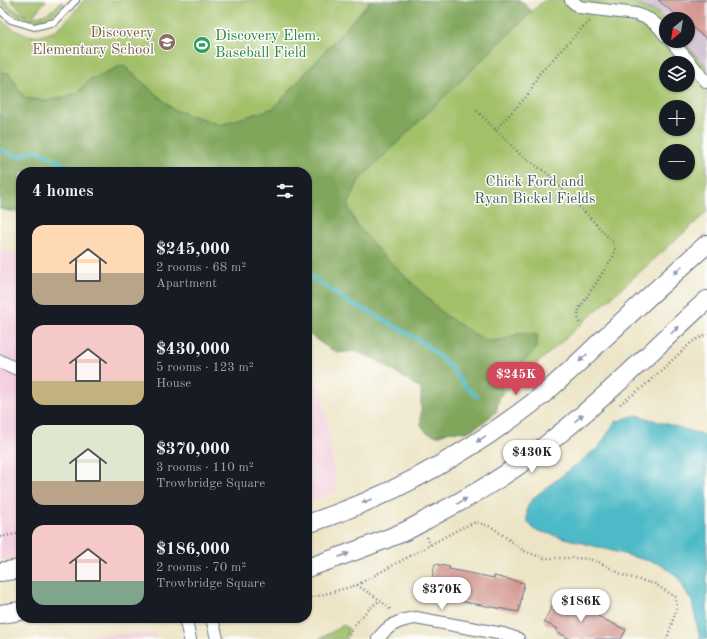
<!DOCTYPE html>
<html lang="en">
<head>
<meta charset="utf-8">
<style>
  :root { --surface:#171b24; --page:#242831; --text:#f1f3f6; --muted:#9ea1a6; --accent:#d1495b }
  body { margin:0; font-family:"Old Standard TT",serif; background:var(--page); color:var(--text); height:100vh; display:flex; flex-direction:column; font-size:15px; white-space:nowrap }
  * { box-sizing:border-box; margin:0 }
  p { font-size:13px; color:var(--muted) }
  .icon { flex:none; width:22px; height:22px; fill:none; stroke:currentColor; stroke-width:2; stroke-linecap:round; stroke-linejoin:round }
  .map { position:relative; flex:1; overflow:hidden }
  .panel { position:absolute; left:16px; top:167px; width:296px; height:456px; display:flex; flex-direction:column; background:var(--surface); border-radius:16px; box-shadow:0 1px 3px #0004 }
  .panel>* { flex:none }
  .needle { width:26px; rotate:210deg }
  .buttons { position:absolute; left:659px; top:12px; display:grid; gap:8px }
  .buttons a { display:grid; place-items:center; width:36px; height:36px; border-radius:50%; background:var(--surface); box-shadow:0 1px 3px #0004; font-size:20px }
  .price { position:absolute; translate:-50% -34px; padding:0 9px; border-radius:14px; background:#fff; color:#222; font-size:13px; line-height:26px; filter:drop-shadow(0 1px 2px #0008) }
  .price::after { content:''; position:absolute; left:50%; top:24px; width:12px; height:9px; margin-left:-6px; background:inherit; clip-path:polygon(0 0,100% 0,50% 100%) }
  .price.active { background:var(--accent); color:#fff }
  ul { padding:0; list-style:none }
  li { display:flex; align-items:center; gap:12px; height:100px; padding:0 16px }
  li span { display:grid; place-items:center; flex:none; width:112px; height:80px; border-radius:12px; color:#555 }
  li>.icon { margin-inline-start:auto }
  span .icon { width:48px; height:48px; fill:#fffc; stroke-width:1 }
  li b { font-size:17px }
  h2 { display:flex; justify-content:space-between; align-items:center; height:48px; padding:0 16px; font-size:17px }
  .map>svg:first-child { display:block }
  .built { fill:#f3cfe0 }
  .industrial { fill:#cfbdcf }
  .green { fill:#a1c068; stroke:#5e7863; fill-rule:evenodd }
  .forest { fill:#80a65c; stroke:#4e6a5d }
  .water { fill:#4dbac7; stroke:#347492 }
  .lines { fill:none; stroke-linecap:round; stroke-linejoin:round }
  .stream { stroke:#4dbac7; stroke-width:4 }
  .building { fill:#d1938c }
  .lane-casing { stroke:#646e82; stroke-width:8 }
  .street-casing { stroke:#646e82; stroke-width:14 }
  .secondary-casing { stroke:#646e82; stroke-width:20 }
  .path { stroke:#646e82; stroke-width:2.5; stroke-dasharray:1 3; stroke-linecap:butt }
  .lane { stroke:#fff; stroke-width:6 }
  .street { stroke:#fff; stroke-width:12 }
  .secondary { stroke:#fff; stroke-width:18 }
  .oneway { fill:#8d97ae }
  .labels { text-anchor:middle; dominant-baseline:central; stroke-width:3; stroke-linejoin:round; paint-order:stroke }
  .education-label { font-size:15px; fill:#785e54; stroke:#fdfcf7; text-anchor:end }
  .leisure-label { font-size:15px; fill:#27864d; stroke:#fdfcf7; text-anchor:start }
  .park-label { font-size:15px; fill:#435a61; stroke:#fdfcf7 }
</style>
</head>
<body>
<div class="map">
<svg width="707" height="639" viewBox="0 0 707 639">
  <rect width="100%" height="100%" fill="#fdfcf7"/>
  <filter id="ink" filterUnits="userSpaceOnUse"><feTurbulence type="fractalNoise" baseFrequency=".025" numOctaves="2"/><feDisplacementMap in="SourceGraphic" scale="8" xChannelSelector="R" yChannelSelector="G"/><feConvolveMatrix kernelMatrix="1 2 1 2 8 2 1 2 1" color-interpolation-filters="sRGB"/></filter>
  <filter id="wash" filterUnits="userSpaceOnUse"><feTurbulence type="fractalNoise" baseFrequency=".012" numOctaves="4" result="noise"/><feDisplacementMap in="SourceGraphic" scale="16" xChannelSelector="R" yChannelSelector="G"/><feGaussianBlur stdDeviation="0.9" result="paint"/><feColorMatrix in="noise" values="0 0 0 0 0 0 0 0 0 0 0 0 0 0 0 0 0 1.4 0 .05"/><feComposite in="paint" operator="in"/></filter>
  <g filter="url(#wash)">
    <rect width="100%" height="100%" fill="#ece4c5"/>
    <path class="built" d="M0,249l21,8v301l-21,2z
      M307,376l14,11 16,105 -30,10z
      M155,634l1,5h-84l32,-4z"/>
    <path class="industrial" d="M624,0h83v68l-24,-27h5v-22h-22v3l-8,-9 -30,-13z"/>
    <path class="green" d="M0,0h4l11,10 12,6 -17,-16h36l-14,17c13,0 20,-7 29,-15l3,2c-7,7 -13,15 -23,17 -14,3 -35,-9 -41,-21z
      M84,0h287l-97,108 -53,17 -47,-15 -51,-45 -34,15 -11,13 -31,8 -22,-3 -16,-25 -9,-1v-53c16,14 33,23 54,12 12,-7 21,-21 30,-31z
      M544,0h84l30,13 8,9v19h17l24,27v144l-213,190 -173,-186zM666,63h22v22h-22zM666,107h22v22h-22zM666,151h22v22h-22z
      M344,625l5,4 -3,10h-27z"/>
    <path class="forest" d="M372,0h148l12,11 -173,169 -11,26 8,18 22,26 68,66 40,25 16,-1 18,-7 18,2 -2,14 -33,34 -7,29 -15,12 -14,8 -17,-1 -13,5 -11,-4 -5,-7v-36l-46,-30 -21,-8 -16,2 -14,-8 -17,-12v-161h-286v41l-21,-4v-137l9,1 16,25 22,3 31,-8 11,-13 34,-15 51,45 47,15 53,-17z"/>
    <path class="water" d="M636,415l71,21v203h-7l-8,-37 -15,-26 -17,-12 -125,-34 -8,-9v-13l5,-9 67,-52 16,-25z"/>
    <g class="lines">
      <path class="stream" d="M0,149l18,8 19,-7 42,22
        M307,274l44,30 19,8 53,30 29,26 11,16 14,13"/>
    </g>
    <g id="blocks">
      <path class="building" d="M658,0h49v39l-19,-15v-5h-7z
        M435,564l15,3 -1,2 45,9v-2l30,7 -5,29 -75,-14v-3l-15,-3z
        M557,596l69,34 -5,9h-50l-15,-7 2,-3 -14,-7z"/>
    </g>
  </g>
  <g filter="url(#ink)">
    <use href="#blocks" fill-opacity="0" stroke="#646e82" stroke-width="1"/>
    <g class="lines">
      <defs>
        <path id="lane" d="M0,10l11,10 23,7 21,-5 21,-22"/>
        <path id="street" d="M571,0l8,7 57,7 13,5 10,8 7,9
          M671,41l36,41
          M0,361l21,10
          M185,618l5,21
          M212,618l5,21
          M378,639c10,-14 21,-19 38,-21l87,16 15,5"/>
        <path id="secondary" d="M307,524c80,-26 156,-68 223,-119 25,-19 47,-41 70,-63 35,-33 71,-66 107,-98
          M307,568c32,-11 63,-22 94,-35 12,-5 23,-12 34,-18 43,-22 85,-48 122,-79 53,-42 100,-91 150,-136
          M0,572l21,-3
          M0,614l21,-3"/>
      </defs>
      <use href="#lane" class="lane-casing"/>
      <use href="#street" class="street-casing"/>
      <use href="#secondary" class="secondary-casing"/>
      <path class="path" d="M477,111l44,44 27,19 65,68 2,8 -2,7 -34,52 -1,8 2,8
        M495,130l34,-36 9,-19 47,-50 5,-4
        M620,404l23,-17 49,-45 15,-8
        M0,537l21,-4
        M427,537l3,8
        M357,585l23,15 11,10
        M307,599l50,-14 104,-57 15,-6 16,5 32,24 11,4 9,3h34l10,1 9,2 28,15 30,8 20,13 2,10 -10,32
        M347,639c9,-18 18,-27 33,-39"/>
      <use href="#lane" class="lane"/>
      <use href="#street" class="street"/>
      <use href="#secondary" class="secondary"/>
    </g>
    <defs><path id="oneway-solid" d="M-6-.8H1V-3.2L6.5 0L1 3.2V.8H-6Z"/></defs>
    <g class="oneway">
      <use href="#oneway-solid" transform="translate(678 270) rotate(137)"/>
      <use href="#oneway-solid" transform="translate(675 330) rotate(-42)"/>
      <use href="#oneway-solid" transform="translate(583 358) rotate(137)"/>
      <use href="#oneway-solid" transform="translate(579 418) rotate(-40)"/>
      <use href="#oneway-solid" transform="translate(481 439) rotate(146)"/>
      <use href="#oneway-solid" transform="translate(367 501) rotate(157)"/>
      <use href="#oneway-solid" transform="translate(462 501) rotate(-31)"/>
      <use href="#oneway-solid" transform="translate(344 555) rotate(-21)"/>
    </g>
  </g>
  <defs>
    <symbol id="school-disc" viewBox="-11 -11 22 22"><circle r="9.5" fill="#8d6e63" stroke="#fdfcf7"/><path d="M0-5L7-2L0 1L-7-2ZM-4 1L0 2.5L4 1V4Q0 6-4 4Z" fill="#fff"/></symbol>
    <symbol id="stadium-disc" viewBox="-11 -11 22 22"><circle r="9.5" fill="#2e9e5b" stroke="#fdfcf7"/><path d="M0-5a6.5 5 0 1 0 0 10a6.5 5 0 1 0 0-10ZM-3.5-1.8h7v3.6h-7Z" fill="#fff"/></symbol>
  </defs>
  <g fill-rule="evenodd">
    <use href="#school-disc" x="157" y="32" width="20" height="20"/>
    <use href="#stadium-disc" x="192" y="35" width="20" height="20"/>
  </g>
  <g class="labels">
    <g class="education-label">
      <text x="154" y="33">Discovery<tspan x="154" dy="17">Elementary School</tspan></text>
    </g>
    <g class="leisure-label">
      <text x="215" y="36">Discovery Elem.<tspan x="215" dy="17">Baseball Field</tspan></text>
    </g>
    <g class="park-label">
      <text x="535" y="182">Chick Ford and<tspan x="535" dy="17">Ryan Bickel Fields</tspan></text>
    </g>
  </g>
</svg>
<div class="buttons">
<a><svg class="needle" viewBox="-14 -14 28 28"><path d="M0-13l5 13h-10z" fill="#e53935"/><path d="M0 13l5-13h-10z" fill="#9ea1a6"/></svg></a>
<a><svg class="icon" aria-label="layers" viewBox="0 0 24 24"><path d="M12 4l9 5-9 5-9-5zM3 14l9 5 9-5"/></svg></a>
<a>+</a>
<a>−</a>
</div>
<b class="price active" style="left:516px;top:396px">$245K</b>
<b class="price" style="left:532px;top:474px">$430K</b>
<b class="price" style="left:442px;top:611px">$370K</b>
<b class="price" style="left:581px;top:623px">$186K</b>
<section class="panel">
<h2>4 homes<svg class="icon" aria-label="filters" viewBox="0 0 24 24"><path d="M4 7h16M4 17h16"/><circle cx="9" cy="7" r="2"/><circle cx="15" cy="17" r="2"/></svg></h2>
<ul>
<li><span style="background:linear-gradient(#ffd9b3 60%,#b9a48a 0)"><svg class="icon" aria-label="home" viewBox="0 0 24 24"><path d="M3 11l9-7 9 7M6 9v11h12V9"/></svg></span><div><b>$245,000</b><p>2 rooms · 68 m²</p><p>Apartment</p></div></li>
<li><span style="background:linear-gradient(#f6c9c9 70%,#c2b280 0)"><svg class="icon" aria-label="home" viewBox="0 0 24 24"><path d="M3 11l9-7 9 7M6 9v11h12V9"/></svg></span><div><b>$430,000</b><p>5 rooms · 123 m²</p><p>House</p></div></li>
<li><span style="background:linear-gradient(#dfe7d0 70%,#b9a48a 0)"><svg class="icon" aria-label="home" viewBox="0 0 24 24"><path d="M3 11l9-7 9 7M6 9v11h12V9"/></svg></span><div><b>$370,000</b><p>3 rooms · 110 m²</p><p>Trowbridge Square</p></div></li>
<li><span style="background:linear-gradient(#f6c9c9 70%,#7fa58c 0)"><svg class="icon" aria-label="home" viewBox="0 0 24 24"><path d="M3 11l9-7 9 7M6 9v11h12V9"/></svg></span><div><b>$186,000</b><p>2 rooms · 70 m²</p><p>Trowbridge Square</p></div></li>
</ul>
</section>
</div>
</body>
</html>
